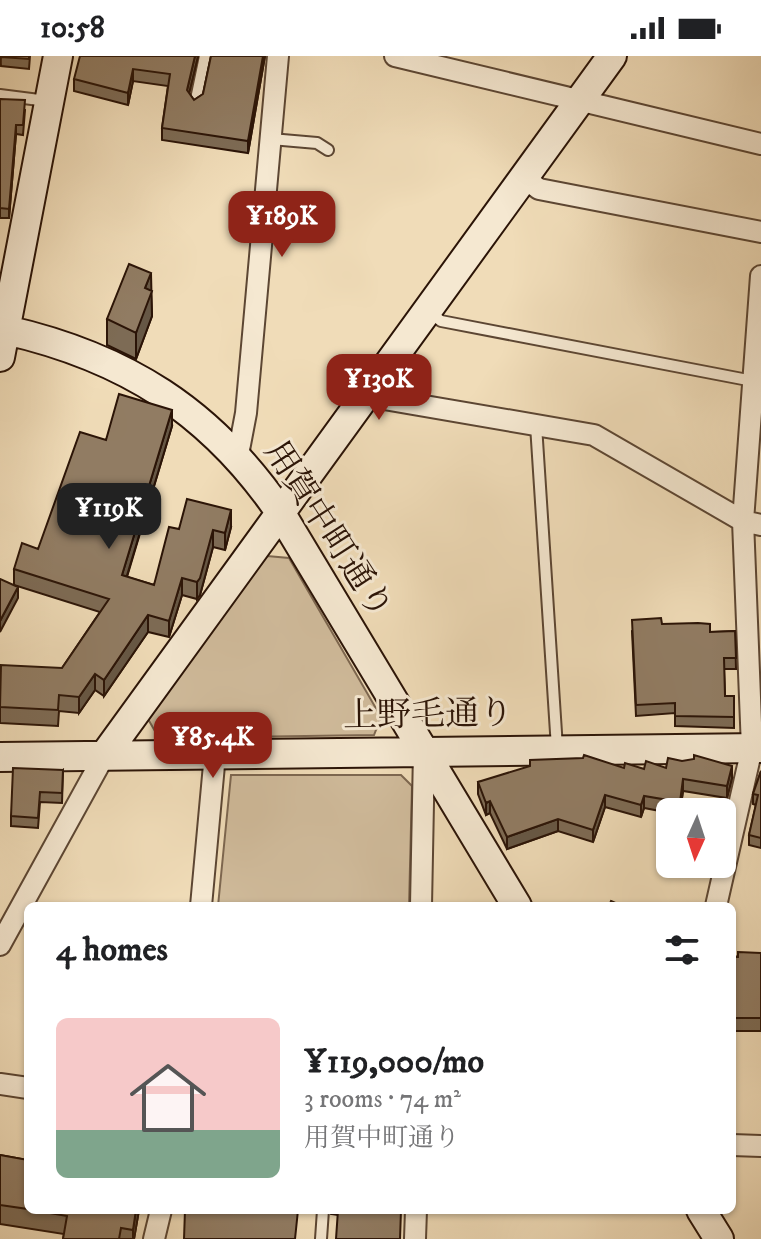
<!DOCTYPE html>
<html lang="en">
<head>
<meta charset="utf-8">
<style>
  :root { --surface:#fff; --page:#f2f2f2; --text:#202124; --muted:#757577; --line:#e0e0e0; --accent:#8f2418 }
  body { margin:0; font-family:"IM FELL DW Pica","Noto Serif JP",serif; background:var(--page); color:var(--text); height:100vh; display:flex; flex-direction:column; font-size:30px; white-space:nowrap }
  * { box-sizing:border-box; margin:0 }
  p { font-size:26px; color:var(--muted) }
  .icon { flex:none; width:44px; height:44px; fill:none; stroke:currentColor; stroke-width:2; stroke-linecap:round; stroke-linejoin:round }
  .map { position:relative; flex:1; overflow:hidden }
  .sheet { position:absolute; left:24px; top:846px; width:712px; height:312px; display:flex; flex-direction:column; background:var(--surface); border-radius:12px; box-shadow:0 2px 6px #0004 }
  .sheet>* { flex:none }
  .needle { width:52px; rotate:183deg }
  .buttons { position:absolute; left:656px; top:742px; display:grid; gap:16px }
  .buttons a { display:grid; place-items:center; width:80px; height:80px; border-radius:12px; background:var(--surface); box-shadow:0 2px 6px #0004; font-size:40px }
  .price { position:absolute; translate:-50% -68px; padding:0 18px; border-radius:16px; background:var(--accent); color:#fff; font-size:26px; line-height:52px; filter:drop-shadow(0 2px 4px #0008) }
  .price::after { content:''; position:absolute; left:50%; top:48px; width:24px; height:18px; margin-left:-12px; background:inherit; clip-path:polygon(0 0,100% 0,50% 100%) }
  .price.current { background:#222; color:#fff }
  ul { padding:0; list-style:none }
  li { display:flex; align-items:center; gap:24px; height:200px; padding:0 32px }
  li+li { border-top:2px solid var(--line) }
  li span { display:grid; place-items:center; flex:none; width:224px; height:160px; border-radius:12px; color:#555 }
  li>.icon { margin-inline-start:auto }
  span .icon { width:96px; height:96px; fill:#fffc; stroke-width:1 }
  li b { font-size:34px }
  h2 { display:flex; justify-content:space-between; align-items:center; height:96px; padding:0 32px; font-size:34px }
  .status { display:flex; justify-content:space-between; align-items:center; height:56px; padding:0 40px; background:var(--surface); direction:ltr }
  .status svg { height:22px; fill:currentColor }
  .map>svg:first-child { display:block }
  .green { fill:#cfba9a; stroke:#7d6750; stroke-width:2 }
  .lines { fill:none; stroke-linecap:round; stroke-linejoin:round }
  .lane-casing { stroke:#5c4633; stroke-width:14 }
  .street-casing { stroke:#5c4633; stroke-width:24 }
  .secondary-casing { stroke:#2b1407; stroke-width:32 }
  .lane { stroke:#f5e8d1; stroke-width:10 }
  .street { stroke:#f5e8d1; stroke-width:20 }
  .secondary { stroke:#f5e8d1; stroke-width:28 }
  .wall { fill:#7d6b55; stroke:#2b1407; stroke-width:2 }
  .shaded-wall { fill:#665745; stroke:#2b1407; stroke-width:2 }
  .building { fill:#917c63; stroke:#2b1407; stroke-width:2 }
  .labels { text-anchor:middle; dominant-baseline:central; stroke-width:6; stroke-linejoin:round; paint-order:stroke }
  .street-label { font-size:34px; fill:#2b1407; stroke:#f5e8d1 }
</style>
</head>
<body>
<div class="status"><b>10:58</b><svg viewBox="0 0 49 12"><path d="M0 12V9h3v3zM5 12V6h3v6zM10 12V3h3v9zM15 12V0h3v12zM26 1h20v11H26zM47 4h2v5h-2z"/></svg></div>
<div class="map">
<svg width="761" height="1183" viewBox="0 0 761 1183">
  <rect width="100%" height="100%" fill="#f0dcb8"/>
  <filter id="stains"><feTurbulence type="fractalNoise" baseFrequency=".0025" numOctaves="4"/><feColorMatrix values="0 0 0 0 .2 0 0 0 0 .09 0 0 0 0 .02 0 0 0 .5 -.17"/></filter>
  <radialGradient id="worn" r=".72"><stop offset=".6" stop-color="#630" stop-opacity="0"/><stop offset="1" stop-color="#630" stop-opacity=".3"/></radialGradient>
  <path class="green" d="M267,500l22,2 92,159 -7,18 -215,3 -11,-19z
    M231,719h170l11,11 -3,120h-191z"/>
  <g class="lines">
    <defs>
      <path id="lane" d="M0,39l47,6
        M195,48l10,-48
        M271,83l46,4 11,7
        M428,255l13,10 312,60
        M536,369l21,323
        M321,1183l2,-29"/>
      <path id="street" d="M395,0l366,88
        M524,122l15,11 222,43
        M369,335l15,8 210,36 149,86 18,4
        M238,399l8,-42 32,-357
        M201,850l14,-152
        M421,850l3,-155
        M716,850l36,-158 -9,-227 18,-245
        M0,889l104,-189
        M0,1028l28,4
        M732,1089l29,1
        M154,1183l7,-29
        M415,1183l1,-29"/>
      <path id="secondary" d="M6,274c119,27 205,81 274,182l237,394
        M0,301l58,-301
        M104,700l508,-700
        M0,701l761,-9
        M701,1154l18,29"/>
    </defs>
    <use href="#lane" class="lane-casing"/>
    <use href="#street" class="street-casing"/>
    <use href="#secondary" class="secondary-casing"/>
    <use href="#lane" class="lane"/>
    <use href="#street" class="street"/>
    <use href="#secondary" class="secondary"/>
  </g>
  <path class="wall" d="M0,0h30l-1,13 -28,-3z
    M198,0l-9,37 5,7 9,-6 8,-38h54l-17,97 -86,-13v-12l6,-42 -35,-5 -5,24 -54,-14v-12z
    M0,43l25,11 -2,25 -7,-1 -7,84h-9z
    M151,234l1,26 -16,43 -29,-14v-26z
    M172,370l-45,151 27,8 25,-56 52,-2 -6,23 -12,-3 -13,48 -3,4 -15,-4 -13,42 -21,-5 -44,64 -9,-6 -16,23 -20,-2 -1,15 -58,-3v-37l62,-18 38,-56 -86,-27v-16l24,-20 68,-109z
    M662,568l48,8 25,-1 1,38h-12l1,27h9v32l-59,-2v-13l-39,3 -4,-85z
    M624,712l20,1 88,9 -5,20 -44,-7 -3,21 -10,1 -26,-5 -3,9 -36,-10 -12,35 -35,-11 -51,18 -17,-36 -4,2 -8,-21v-12z
    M63,714l-1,33 -22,-1 -2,26 -27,-2v-10z
    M761,715v77l-12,-3v-10l7,-30 -3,-1v-10z
    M761,897v78h-29v-74z
    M0,1099l28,5v50h111l-5,29h-71l1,-5 -64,-10z
    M331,1154h71l-64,5 -7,-1z"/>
  <path class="shaded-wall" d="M195,0h3l-11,46v-12z
    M263,0h2l-17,97v-12z
    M133,13v12l-5,24v-12z
    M16,69v9l-7,84v-9z
    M151,217l1,43 -16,43v-26l9,-45z
    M172,354v16l-50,166v-17z
    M231,454v17l-6,23v-17z
    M213,474v17l-13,48 -3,4v-17z
    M182,522v17l-13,42v-16z
    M18,531v11l-18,34v-11z
    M148,559v17l-44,64v-16z
    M95,618v16l-16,23v-16z
    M732,710v12l-5,20v-12z
    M683,723v12l-3,21v-10z
    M605,739v12l-12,35v-12z
    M644,740v12l-3,9v-12z
    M490,745v12l-4,2v-12z
    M558,763v12l-51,18v-12z
    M136,1154h3l-5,29h-1v-9z"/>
  <path class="building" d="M0,0h29v3l-28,-2 -1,9z
    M80,0h115l-8,34 7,10 9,-6 8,-38h52l-15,85 -86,-13 8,-54 -37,-5 -5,24 -54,-14z
    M0,43l25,1 -2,25h-7l-7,84 -9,-1z
    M129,208l22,9 -6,15 7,3 -16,42 -29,-14z
    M119,338l53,16 -50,165 32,10 15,-58 10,2 8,-30 44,11 -6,23 -12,-3 -13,48 -3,4 -15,-4 -13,43 -21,-6 -44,65 -9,-6 -16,23 -20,-2 -1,15 -58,-3 1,-42 61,3 47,-69 -95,-30 8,-26 16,6 42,-117 26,8z
    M0,523l18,8 -18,34z
    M661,562l1,6 36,-1 12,1v8l25,-1 1,27h-12l1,38h9v21l-59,-1v-13l-39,2 -4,-85z
    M584,699l40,13 1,-5 19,6 2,-8 20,7 2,-10 14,3 12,-2v-4l38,11 -5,20 -44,-7 -3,23 -36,-6 -3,9 -36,-10 -12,35 -35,-11 -51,18 -17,-36 -4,2 -8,-21 52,-16v-6l53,-2z
    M13,712l50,2 -1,23 -22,-1 -2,26 -27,-2z
    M761,715v67l-12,-3 9,-40 -5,-1z
    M611,845l11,5h-13z
    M738,896l23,1v65h-29v-61h6z
    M0,1099l28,5v49l-28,-4z
    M33,1154h103l-3,20 -12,-2 -2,11h-56l4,-23z
    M185,1154h113l-3,29h-111z
    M338,1154h63l-1,29h-64z"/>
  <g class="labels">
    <g class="street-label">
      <text transform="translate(328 474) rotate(57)">用賀中町通り</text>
      <text transform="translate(428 659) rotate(-1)">上野毛通り</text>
    </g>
  </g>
  <rect width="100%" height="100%" filter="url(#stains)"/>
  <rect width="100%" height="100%" fill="url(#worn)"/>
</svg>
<div class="buttons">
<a><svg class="needle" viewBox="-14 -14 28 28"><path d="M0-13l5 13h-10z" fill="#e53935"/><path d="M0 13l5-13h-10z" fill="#757577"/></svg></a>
</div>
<b class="price" style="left:282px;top:203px">¥189K</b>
<b class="price" style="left:379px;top:366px">¥130K</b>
<b class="price current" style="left:109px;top:495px">¥119K</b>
<b class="price" style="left:213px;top:724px">¥85.4K</b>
<section class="sheet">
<h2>4 homes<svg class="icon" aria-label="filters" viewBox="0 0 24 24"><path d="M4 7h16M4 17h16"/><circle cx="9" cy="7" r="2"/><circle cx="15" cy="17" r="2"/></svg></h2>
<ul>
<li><span style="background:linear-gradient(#f6c9c9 70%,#7fa58c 0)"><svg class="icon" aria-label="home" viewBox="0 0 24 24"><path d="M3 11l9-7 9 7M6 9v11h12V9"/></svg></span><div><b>¥119,000/mo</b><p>3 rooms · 74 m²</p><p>用賀中町通り</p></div></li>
</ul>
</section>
</div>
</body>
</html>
